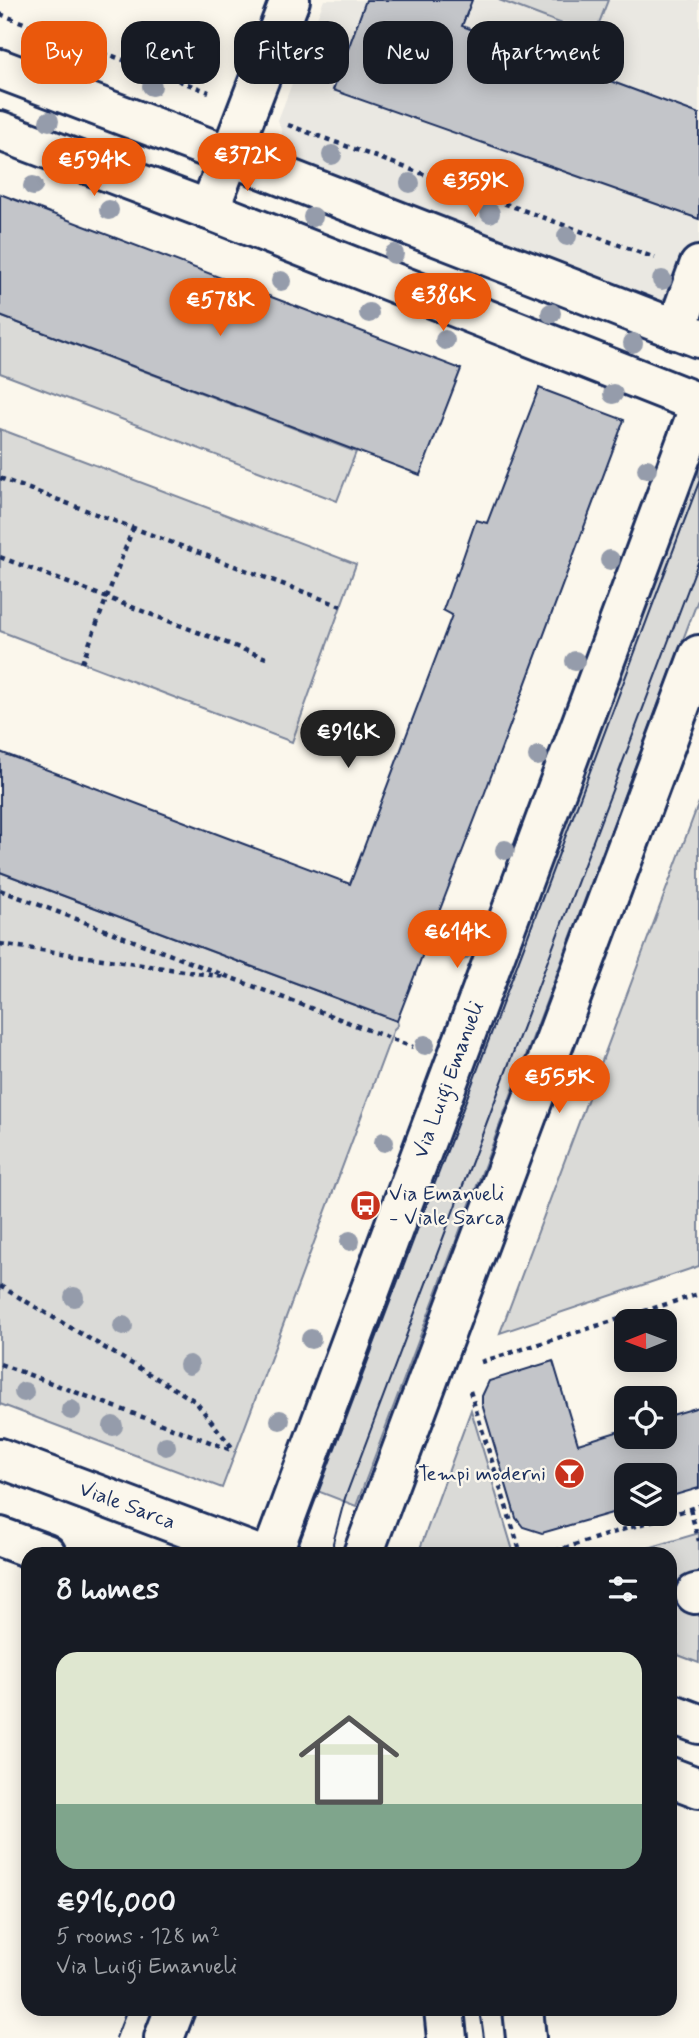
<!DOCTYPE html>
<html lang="en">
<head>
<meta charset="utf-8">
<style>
  :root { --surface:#171b24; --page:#20242c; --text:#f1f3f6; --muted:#9ea1a6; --accent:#ea580c }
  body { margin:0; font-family:Mynerve,sans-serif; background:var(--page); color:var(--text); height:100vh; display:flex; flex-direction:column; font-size:26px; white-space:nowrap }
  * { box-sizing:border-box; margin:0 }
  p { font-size:23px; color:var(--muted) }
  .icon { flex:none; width:38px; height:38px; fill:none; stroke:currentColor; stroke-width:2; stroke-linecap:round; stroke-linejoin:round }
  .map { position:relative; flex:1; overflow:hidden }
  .details { position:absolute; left:21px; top:1547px; width:656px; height:469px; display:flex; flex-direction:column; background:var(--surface); border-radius:21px; box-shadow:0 4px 18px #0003 }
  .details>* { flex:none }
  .guide { position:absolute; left:21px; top:21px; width:658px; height:63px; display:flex; gap:14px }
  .needle { width:46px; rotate:269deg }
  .buttons { position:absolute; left:614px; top:1309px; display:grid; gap:14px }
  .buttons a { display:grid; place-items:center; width:63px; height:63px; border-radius:14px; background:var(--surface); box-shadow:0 4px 18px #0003; font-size:35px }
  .price { position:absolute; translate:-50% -60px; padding:0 16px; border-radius:24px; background:var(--accent); color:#fff; font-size:23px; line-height:46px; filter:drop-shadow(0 2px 4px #0008) }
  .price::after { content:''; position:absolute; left:50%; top:42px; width:21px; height:16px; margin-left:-10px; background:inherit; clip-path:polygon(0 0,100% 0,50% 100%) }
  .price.on { background:#222; color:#fff }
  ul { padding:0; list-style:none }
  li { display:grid; align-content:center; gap:14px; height:371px; padding:0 35px }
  li span { display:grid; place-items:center; height:217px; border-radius:21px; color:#555 }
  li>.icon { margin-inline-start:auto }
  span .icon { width:126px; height:126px; fill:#fffc; stroke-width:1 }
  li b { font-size:30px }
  h2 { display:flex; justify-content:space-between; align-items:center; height:84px; padding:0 35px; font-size:30px }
  .tag { padding:0 24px; border-radius:21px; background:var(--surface); box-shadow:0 4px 18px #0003; font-size:24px; line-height:63px }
  .tag.on { background:var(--accent); color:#fff }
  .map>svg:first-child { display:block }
  .built { fill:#eae8e2 }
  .green { fill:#dadad7; stroke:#7a849a; stroke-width:2 }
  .building { fill:#c3c5c9; stroke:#1b2f5e; stroke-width:2 }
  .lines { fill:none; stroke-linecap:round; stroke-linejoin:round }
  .minor-casing { stroke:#1b2f5e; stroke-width:44 }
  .path { stroke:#1b2f5e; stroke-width:4.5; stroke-dasharray:5 5; stroke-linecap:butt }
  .minor { stroke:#fbf7ec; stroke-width:38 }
  .tram { stroke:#1b2f5e; stroke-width:2 }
  .tree { fill:#959cab }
  .labels { text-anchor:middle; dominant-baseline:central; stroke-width:5; stroke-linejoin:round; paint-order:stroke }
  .street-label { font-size:21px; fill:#1b2f5e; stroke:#fbf7ec }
  .poi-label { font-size:21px; fill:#1b2f5e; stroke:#fbf7ec; text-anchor:start }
</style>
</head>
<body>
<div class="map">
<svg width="699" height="2038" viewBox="0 0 699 2038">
  <rect width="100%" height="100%" fill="#fbf7ec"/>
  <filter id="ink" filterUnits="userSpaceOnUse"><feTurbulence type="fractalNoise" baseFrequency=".0143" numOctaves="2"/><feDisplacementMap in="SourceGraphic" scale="14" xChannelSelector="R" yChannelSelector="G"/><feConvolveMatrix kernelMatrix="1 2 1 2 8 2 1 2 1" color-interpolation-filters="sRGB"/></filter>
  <g filter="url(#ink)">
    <path class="built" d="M324,0h375v316l-410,-160 -11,-36z"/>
    <path class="green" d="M499,0h109l-14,36z
      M0,316l356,136 -19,49 -337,-128z
      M0,429l356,135 -64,178 -292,-111z
      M690,465l9,4v128l-343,909 -49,-19z
      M699,802v464l-199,67z
      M0,872l397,149 1,4 -4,4 -172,459 -222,-84z
      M471,1410l43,144h-96z
      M699,1533v130l-29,-11v-98h-42z"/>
    <path class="building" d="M366,0h106l-10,26 237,88v105l-366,-129z
      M0,194l461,175 -41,106 -420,-159z
      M539,388l85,32 -143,383 -84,218 -397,-149v-120l350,132 102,-269 -9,-5 13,-36 1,1 19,-55 11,3z
      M553,1361l25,83 48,-15v8h39v-20l34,-10v81l-34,10v-23h-39v34l-84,24 -19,-6 -7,-9 -34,-114v-8l7,-15z"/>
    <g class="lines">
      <defs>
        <g id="minor">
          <path d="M0,69l230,87 469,182"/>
          <path d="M0,131l209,79 490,193"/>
          <path d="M209,210l81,-210"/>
          <path d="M676,330l23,-64"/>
          <path id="s1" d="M0,1458l256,96"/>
          <path d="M0,1537l46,17"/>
          <path id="s2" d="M272,1554l427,-1146"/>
          <path d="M363,1554l336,-899"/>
          <path d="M695,1594l4,-1"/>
          <path d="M670,1713l29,11"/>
          <path d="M670,1777l29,11"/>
          <path d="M444,2009l3,29"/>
          <path d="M523,2009l3,29"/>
          <path d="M164,2038l11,-29"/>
        </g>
      </defs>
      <use href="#minor" class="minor-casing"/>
      <path class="path" d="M0,14l209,78
        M288,125l367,133
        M0,478l341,128
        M0,557l266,101
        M82,663l51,-135
        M0,890l413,157
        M0,944l224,33
        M0,1286l195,115 40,50
        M481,1362l218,-68
        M0,1364l234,87
        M470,1391l51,163
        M690,1509l9,32
        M545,1554l154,-48
        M670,1648l7,-15"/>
      <use href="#minor" class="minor"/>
      <path class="tram" d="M295,1554l404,-1072
        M334,1554l-1,-11 12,-45 354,-938
        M480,2009l4,29
        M116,2038l11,-29"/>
    </g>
    <g class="tree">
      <circle cx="70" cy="56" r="10"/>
      <circle cx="152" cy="86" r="10"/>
      <circle cx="49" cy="121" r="10"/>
      <circle cx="131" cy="155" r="10"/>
      <circle cx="332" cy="155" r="10"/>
      <circle cx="410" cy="183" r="10"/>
      <circle cx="33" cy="186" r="10"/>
      <circle cx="109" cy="210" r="10"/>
      <circle cx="490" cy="213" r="10"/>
      <circle cx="313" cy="217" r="10"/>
      <circle cx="567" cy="236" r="10"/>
      <circle cx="394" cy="254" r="10"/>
      <circle cx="662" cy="280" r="10"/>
      <circle cx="281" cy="281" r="10"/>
      <circle cx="468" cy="281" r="10"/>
      <circle cx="369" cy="313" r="10"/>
      <circle cx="551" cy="313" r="10"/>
      <circle cx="445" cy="340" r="10"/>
      <circle cx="633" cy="343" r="10"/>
      <circle cx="613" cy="394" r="10"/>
      <circle cx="647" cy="469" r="10"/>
      <circle cx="610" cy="560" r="10"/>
      <circle cx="575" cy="661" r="10"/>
      <circle cx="538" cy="756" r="10"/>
      <circle cx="505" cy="850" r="10"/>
      <circle cx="462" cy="951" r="10"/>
      <circle cx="425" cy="1045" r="10"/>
      <circle cx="384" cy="1142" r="10"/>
      <circle cx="350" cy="1241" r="10"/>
      <circle cx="74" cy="1297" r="10"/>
      <circle cx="123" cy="1326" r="10"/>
      <circle cx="311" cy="1339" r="10"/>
      <circle cx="189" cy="1365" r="10"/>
      <circle cx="24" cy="1392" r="10"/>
      <circle cx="71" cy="1410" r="10"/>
      <circle cx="280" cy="1420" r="10"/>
      <circle cx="113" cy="1426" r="10"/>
      <circle cx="166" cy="1446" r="10"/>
    </g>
  </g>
  <defs>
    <symbol id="bus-disc" viewBox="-11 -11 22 22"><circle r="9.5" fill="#c8321e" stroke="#fbf7ec"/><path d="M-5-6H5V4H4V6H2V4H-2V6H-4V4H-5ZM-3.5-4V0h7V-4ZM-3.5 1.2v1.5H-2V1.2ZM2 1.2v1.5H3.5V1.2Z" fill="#fff"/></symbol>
    <symbol id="bar-disc" viewBox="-11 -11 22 22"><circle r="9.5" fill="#c8321e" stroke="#fbf7ec"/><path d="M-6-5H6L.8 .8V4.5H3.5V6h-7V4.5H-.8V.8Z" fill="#fff"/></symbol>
  </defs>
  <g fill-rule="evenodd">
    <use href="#bus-disc" x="348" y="1188" width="35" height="35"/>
    <use href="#bar-disc" x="552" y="1456" width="35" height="35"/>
  </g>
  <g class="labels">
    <g class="street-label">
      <text stroke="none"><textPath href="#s2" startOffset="506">Via Luigi Emanueli</textPath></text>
      <text stroke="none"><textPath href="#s1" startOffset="136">Viale Sarca</textPath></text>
    </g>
    <g class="poi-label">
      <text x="389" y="1194">Via Emanueli<tspan x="389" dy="24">- Viale Sarca</tspan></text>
      <text x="546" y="1474" text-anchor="end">Tempi moderni</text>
    </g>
  </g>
</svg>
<div class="buttons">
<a><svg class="needle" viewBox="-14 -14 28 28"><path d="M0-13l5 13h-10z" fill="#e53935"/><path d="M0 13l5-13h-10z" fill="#9ea1a6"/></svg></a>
<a><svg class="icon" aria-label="locate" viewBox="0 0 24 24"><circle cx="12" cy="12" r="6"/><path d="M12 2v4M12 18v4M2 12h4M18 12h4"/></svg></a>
<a><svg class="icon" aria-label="layers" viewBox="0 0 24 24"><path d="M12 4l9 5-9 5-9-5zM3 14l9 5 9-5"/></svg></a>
</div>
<b class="price" style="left:247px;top:193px">€372K</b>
<b class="price" style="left:94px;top:198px">€594K</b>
<b class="price" style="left:475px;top:219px">€359K</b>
<b class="price" style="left:443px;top:333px">€386K</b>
<b class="price" style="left:220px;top:338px">€578K</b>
<b class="price on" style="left:348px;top:770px">€916K</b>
<b class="price" style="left:457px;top:970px">€614K</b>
<b class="price" style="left:559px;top:1115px">€555K</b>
<div class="guide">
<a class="tag on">Buy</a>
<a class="tag">Rent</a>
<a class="tag">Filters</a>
<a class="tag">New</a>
<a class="tag">Apartment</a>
</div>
<section class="details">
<h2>8 homes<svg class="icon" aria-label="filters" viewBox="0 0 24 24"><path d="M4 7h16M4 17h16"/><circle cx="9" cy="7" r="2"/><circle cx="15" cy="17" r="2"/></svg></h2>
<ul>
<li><span style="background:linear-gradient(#dfe7d0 70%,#7fa58c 0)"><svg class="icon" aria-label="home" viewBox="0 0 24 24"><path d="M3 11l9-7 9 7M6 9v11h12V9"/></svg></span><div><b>€916,000</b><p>5 rooms · 128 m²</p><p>Via Luigi Emanueli</p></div></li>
</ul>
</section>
</div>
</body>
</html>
